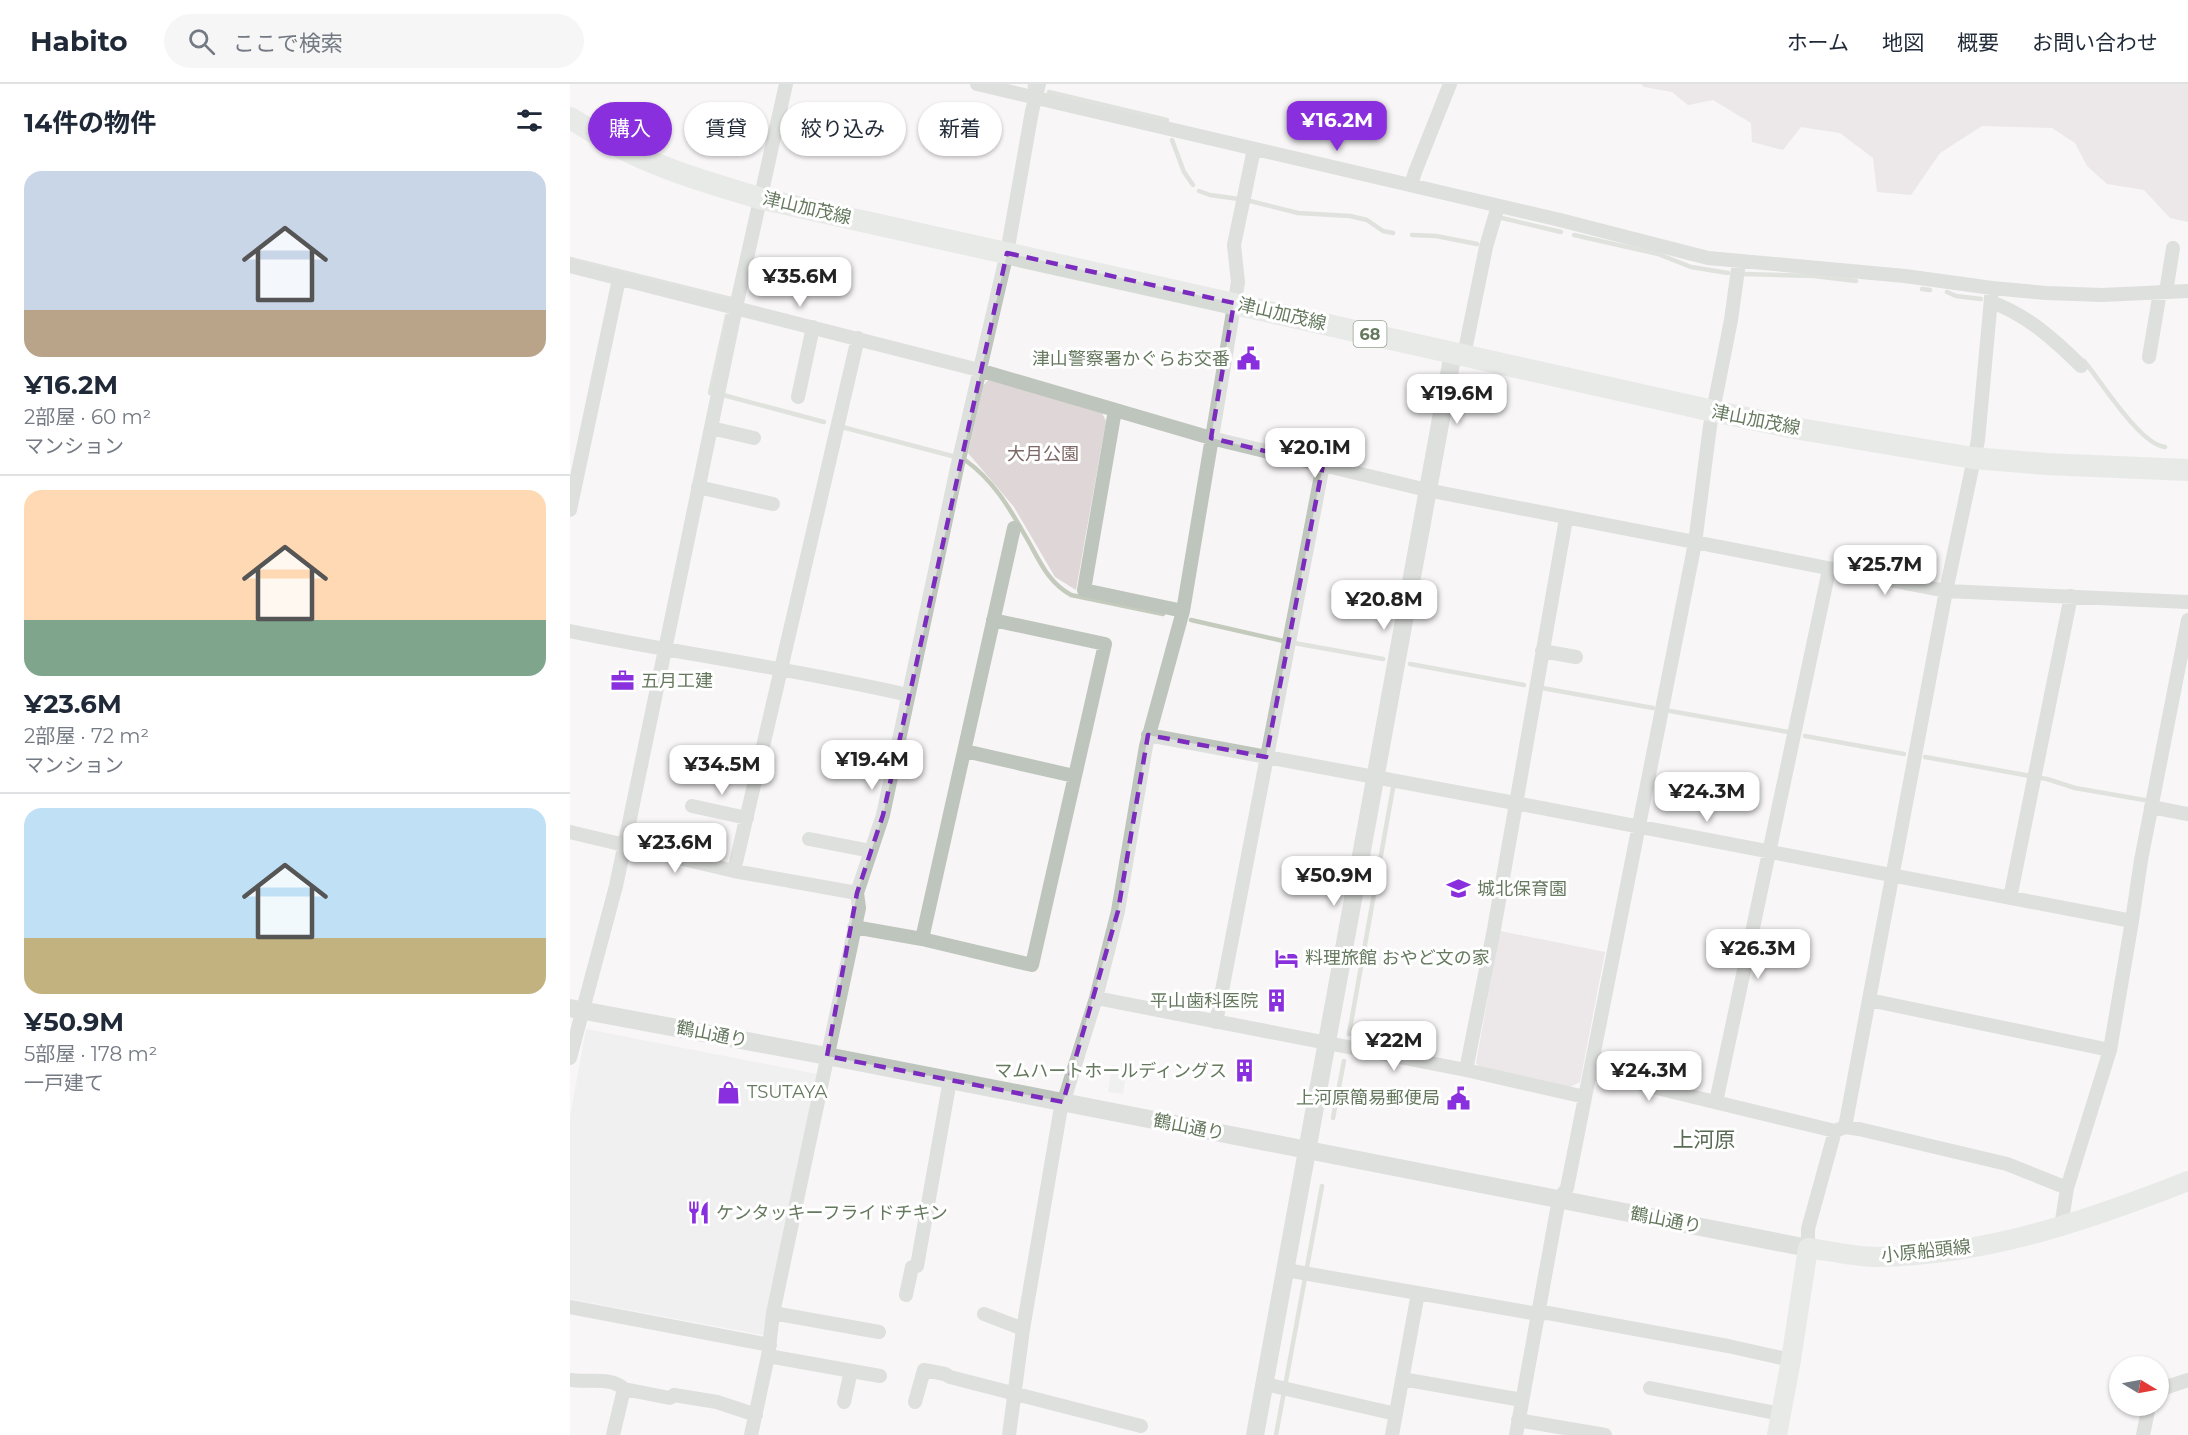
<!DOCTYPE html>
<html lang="ja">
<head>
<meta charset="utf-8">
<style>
  :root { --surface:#fff; --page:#f6f6f7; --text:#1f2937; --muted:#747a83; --line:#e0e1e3; --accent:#892fdd }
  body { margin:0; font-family:Montserrat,"Noto Sans JP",sans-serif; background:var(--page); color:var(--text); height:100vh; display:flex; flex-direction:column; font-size:22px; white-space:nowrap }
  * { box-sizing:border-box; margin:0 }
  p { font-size:20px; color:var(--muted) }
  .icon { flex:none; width:33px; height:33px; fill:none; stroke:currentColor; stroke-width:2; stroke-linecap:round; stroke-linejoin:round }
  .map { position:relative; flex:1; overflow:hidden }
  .side { display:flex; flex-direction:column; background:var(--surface); width:570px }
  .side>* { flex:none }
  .top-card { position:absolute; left:18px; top:18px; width:570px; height:54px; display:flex; gap:12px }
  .needle { width:39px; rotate:100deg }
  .controls { position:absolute; left:1539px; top:1272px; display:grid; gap:12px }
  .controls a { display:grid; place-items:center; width:60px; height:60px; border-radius:50%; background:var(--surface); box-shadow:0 2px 4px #0004; font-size:30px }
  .price { position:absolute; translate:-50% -51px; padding:0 14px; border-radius:12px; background:#fff; color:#222; font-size:20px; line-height:39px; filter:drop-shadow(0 2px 3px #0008) }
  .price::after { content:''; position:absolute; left:50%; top:36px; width:18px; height:14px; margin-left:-9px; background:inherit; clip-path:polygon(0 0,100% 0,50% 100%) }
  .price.current { background:var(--accent); color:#fff }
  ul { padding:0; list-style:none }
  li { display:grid; align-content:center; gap:12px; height:318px; padding:0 24px }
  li+li { border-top:2px solid var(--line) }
  li span { display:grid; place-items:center; height:186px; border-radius:18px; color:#555 }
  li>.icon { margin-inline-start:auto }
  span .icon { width:108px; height:108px; fill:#fffc; stroke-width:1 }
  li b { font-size:26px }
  h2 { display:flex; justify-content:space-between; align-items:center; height:72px; padding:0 24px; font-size:26px }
  .pill { padding:0 21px; border-radius:27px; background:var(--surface); box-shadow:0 2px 4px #0004; font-size:21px; line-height:54px }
  .pill.current { background:var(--accent); color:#fff }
  header { display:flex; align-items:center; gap:36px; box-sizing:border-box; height:84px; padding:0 30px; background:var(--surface); border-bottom:2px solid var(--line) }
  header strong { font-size:28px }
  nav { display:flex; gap:33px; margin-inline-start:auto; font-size:21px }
  .search { width:420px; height:54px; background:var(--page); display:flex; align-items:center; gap:15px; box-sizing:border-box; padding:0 21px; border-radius:33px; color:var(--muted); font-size:22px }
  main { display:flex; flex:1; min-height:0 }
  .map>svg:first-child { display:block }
  .built { fill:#e8e8e8 }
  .green { fill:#ded6d7 }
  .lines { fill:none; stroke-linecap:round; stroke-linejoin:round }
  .stream { stroke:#c4cbbd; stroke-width:4.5 }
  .minor { stroke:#bec5bc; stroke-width:14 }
  .tertiary { stroke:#bec5bc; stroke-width:18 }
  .secondary { stroke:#d6dcd5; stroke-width:20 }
  .primary { stroke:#d6dcd5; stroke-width:22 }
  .marked { fill:none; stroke:#7b2cbf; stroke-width:4.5; stroke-dasharray:12 8; stroke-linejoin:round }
  .labels { text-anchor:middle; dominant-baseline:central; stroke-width:6; stroke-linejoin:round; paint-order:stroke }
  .shield { fill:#fff; stroke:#94a18f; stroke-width:1.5 }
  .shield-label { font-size:16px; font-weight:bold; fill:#66795f }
  .street-label { font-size:18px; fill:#66795f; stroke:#fff }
  .poi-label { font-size:18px; fill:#66795f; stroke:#fff; text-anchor:start }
  .park-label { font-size:18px; fill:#7c6866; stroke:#fff }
  .quarter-label { font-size:21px; fill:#5b6a55; stroke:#fff }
</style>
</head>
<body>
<header>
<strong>Habito</strong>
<div class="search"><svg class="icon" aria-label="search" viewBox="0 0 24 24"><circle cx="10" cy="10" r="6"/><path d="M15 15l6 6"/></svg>ここで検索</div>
<nav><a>ホーム</a><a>地図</a><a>概要</a><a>お問い合わせ</a></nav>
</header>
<main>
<section class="side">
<h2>14件の物件<svg class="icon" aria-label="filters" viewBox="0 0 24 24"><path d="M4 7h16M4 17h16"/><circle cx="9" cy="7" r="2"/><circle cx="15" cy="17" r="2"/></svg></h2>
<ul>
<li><span style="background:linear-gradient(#c9d6e8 75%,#b9a48a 0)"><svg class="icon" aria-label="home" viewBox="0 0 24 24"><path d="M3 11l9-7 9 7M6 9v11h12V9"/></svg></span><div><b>¥16.2M</b><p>2部屋 · 60 m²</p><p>マンション</p></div></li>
<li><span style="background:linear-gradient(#ffd9b3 70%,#7fa58c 0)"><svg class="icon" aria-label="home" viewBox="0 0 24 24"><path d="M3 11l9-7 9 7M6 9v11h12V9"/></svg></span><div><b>¥23.6M</b><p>2部屋 · 72 m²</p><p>マンション</p></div></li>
<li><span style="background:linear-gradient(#bfe0f5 70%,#c2b280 0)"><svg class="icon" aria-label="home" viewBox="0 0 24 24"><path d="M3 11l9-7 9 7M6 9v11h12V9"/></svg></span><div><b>¥50.9M</b><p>5部屋 · 178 m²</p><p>一戸建て</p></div></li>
</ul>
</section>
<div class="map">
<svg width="1618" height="1351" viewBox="0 0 1618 1351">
  <rect width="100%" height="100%" fill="#f8f5f7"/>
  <path class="built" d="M16,945l231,45 -54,261 -193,-36v-182z
    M542,981l15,3 -4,26 -15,-2z"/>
  <path class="green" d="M1071,0h547v138l-18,-4 -26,-28 -37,-6 -20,-18 -12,-23 -23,-15 -70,-2 -42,27 -29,42 -34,-3 -4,-34 -33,-25 -39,-6 -18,23 -31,-8 -1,-19 -38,-23 -25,5 -16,-13 -28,-5z
    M419,295l113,34 4,8 -30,169 -21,-13 -41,-70 -46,-54 15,-67z
    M930,847l105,21 -25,130 -12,6 -88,-21 -4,-4z"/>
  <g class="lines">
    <path class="stream" d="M460,4v-4
      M479,8l118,28
      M602,56l12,32 9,13
      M629,107l11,4 29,4
      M680,117l48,12 52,3 17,4 16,11 10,2
      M932,134l59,14
      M842,151l24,1 41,8
      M1004,151l84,19 33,13 37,6
      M0,175l161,40
      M1173,190l71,2 42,5
      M1352,205l8,1
      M1377,208l9,4 25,3
      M1514,277c17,20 56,84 81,86
      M140,309l17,-77
      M153,311l101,27
      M272,343l110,29
      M395,376c28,20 44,47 61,77 13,22 21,45 45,58l92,19
      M621,536l92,21
      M724,559l89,16
      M840,580l114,21
      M972,604l111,20
      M1100,627l118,21
      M1235,652l99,18
      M1355,673l122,22 28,9 75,13
      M779,950l44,-246
      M763,1034l11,-57
      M706,1351l46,-249"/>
    <path class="minor" d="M407,0l583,136 148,38 197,18 87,12 54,5 56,2 86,-4
      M841,101l4,-13 35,-88
      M0,182l409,104 232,68 216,52 519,101 242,11
      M1596,208l7,-44
      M1421,218c35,12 65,39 90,64
      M894,271l22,-108 12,-41
      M1579,273l11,-65
      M228,313l15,-70
      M545,326l-31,180 99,21
      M141,344l43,10
      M128,403l75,17
      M0,426l49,-231
      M0,547c112,23 226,38 338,64
      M972,567l34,6
      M578,651l367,68 617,118
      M395,667l109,25
      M122,722l55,12
      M1581,723l37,7
      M0,748l164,39 123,22
      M239,755l62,12
      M164,787l124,-533
      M1440,814l61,-302
      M284,843l68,12 110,26 73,-321 -112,-24
      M352,855l92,-411
      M526,914l370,72 119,27
      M1299,916l241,50
      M646,938l107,-557
      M0,974l46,-172 120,-579 50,-223
      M896,986l28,-141 72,-410
      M1021,988l244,59 10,-4 14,2 148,35 60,24
      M1146,1018l113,-532
      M1275,1043l101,-536 32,-151 14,-152
      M1491,1143l6,-39 43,-138 22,-129 9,-61 47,-240
      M1238,1164v-19l27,-98
      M716,1186l252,44 10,-1 180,33 63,14
      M336,1211l6,-28 5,-1 33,-186
      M0,1223l200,38
      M203,1229l106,19
      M414,1230l39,15
      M198,1272l112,20
      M832,1295l120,21
      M0,1296c16,3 42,-4 54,9l46,9 4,-3 43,7 39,13
      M695,1300l131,30
      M1080,1304l130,26
      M1588,1306l30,-10
      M274,1318l7,-31
      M345,1318l9,-32 21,4 5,3 191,49
      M948,1336l87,15
      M43,1351l11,-46
      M181,1351l17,-79 5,-43 86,-405 -2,-15 26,-78 74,-347 50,-215 25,-142 7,-27
      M439,1351l14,-106 37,-216 36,-115 22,-87 28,-165 37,-135 55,-329 -4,-37 20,-96
      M822,1351l26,-142
      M946,1351l43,-236 8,-11 128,-645 15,-117 21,-106 8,-58
      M1573,1351l6,-29"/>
    <path class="tertiary" d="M0,924l257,48 981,192
      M685,1351l198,-1082"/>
    <path class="secondary" d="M1207,1351l14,-75 17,-112c23,3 47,9 69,9 108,-1 212,-37 311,-76"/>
    <path class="primary" d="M0,34c15,9 29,18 44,26 45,25 96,39 145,54l954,213 81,17 179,30 73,6 142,6"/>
  </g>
  <path d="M0 0H1618V1351H0ZM437,169l227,50 -23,135 112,27 -57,292 -118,-22 -30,176 -55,191 -236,-46 30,-163 26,-78z" fill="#f8f5f7" fill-opacity=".55" fill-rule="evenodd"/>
  <path class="marked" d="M437,169l227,50 -23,135 112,27 -57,292 -118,-22 -30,176 -55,191 -236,-46 30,-163 26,-78z"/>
  <defs>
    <symbol id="civic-bare" viewBox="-9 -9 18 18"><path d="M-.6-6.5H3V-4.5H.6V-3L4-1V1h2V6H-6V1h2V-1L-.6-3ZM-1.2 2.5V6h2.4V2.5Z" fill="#892fdd" stroke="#fff" stroke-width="2.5" paint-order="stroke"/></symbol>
    <symbol id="office-bare" viewBox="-9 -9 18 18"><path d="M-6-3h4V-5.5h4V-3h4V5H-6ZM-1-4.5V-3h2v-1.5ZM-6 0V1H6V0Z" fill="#892fdd" stroke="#fff" stroke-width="2.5" paint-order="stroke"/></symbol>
    <symbol id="school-bare" viewBox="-9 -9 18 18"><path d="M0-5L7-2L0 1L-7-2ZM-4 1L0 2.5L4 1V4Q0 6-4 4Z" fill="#892fdd" stroke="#fff" stroke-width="2.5" paint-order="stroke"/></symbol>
    <symbol id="hotel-bare" viewBox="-9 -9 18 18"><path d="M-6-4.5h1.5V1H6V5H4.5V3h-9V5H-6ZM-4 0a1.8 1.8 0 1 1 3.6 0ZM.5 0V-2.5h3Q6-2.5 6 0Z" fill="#892fdd" stroke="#fff" stroke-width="2.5" paint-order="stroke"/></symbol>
    <symbol id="building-bare" viewBox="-9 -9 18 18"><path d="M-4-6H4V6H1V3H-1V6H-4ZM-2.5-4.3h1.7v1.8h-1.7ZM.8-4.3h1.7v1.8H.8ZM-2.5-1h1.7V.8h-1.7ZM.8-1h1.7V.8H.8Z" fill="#892fdd" stroke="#fff" stroke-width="2.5" paint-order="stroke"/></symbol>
    <symbol id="shop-bare" viewBox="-9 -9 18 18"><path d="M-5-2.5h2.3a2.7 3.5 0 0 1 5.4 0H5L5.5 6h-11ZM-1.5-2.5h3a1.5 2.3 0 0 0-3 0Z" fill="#892fdd" stroke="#fff" stroke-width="2.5" paint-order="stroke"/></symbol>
    <symbol id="restaurant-bare" viewBox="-9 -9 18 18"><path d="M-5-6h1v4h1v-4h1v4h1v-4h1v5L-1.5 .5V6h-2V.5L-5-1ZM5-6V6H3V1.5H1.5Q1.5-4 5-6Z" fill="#892fdd" stroke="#fff" stroke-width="2.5" paint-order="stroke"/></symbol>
  </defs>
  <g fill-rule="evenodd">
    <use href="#civic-bare" x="662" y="258" width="33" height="33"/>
    <use href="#office-bare" x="36" y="580" width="33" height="33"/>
    <use href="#school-bare" x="872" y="788" width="33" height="33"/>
    <use href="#hotel-bare" x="700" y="858" width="33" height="33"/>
    <use href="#building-bare" x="690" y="900" width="33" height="33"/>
    <use href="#building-bare" x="658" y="970" width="33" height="33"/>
    <use href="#shop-bare" x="142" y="992" width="33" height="33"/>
    <use href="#civic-bare" x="872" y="998" width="33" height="33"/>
    <use href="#restaurant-bare" x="112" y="1112" width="33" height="33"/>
  </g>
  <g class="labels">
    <rect class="shield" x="783.5" y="237" width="33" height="26" rx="4.5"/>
    <g class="shield-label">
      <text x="800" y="250">68</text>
    </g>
    <g class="street-label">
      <text transform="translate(237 124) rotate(13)">津山加茂線</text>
      <text transform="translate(712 230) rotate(13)">津山加茂線</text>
      <text transform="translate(1186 336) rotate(11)">津山加茂線</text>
      <text transform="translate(142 950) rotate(11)">鶴山通り</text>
      <text transform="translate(619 1043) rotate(11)">鶴山通り</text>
      <text transform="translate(1096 1136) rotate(11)">鶴山通り</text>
      <text transform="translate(1356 1167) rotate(-6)">小原船頭線</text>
    </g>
    <g class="poi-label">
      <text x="660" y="275" text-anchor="end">津山警察署かぐらお交番</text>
      <text x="71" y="597">五月工建</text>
      <text x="907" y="805">城北保育園</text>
      <text x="735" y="874">料理旅館 おやど文の家</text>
      <text x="688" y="917" text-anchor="end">平山歯科医院</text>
      <text x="657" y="987" text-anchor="end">マムハートホールディングス</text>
      <text x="177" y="1008">TSUTAYA</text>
      <text x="870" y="1014" text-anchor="end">上河原簡易郵便局</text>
      <text x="146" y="1129">ケンタッキーフライドチキン</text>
    </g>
    <g class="park-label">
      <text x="473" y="370">大月公園</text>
    </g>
    <g class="quarter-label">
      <text x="1134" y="1055">上河原</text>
    </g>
  </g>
</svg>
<div class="controls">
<a><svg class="needle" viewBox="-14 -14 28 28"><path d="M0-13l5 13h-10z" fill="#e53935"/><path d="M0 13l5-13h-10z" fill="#747a83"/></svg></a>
</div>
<b class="price current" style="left:767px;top:68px">¥16.2M</b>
<b class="price" style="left:230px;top:224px">¥35.6M</b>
<b class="price" style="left:887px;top:341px">¥19.6M</b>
<b class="price" style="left:745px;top:395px">¥20.1M</b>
<b class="price" style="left:1315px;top:512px">¥25.7M</b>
<b class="price" style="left:814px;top:547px">¥20.8M</b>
<b class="price" style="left:302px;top:707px">¥19.4M</b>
<b class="price" style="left:152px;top:712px">¥34.5M</b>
<b class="price" style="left:1137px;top:739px">¥24.3M</b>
<b class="price" style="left:105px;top:790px">¥23.6M</b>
<b class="price" style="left:764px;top:823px">¥50.9M</b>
<b class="price" style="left:1188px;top:896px">¥26.3M</b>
<b class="price" style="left:824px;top:988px">¥22M</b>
<b class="price" style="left:1079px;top:1018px">¥24.3M</b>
<div class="top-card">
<a class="pill current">購入</a>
<a class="pill">賃貸</a>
<a class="pill">絞り込み</a>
<a class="pill">新着</a>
</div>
</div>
</main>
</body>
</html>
